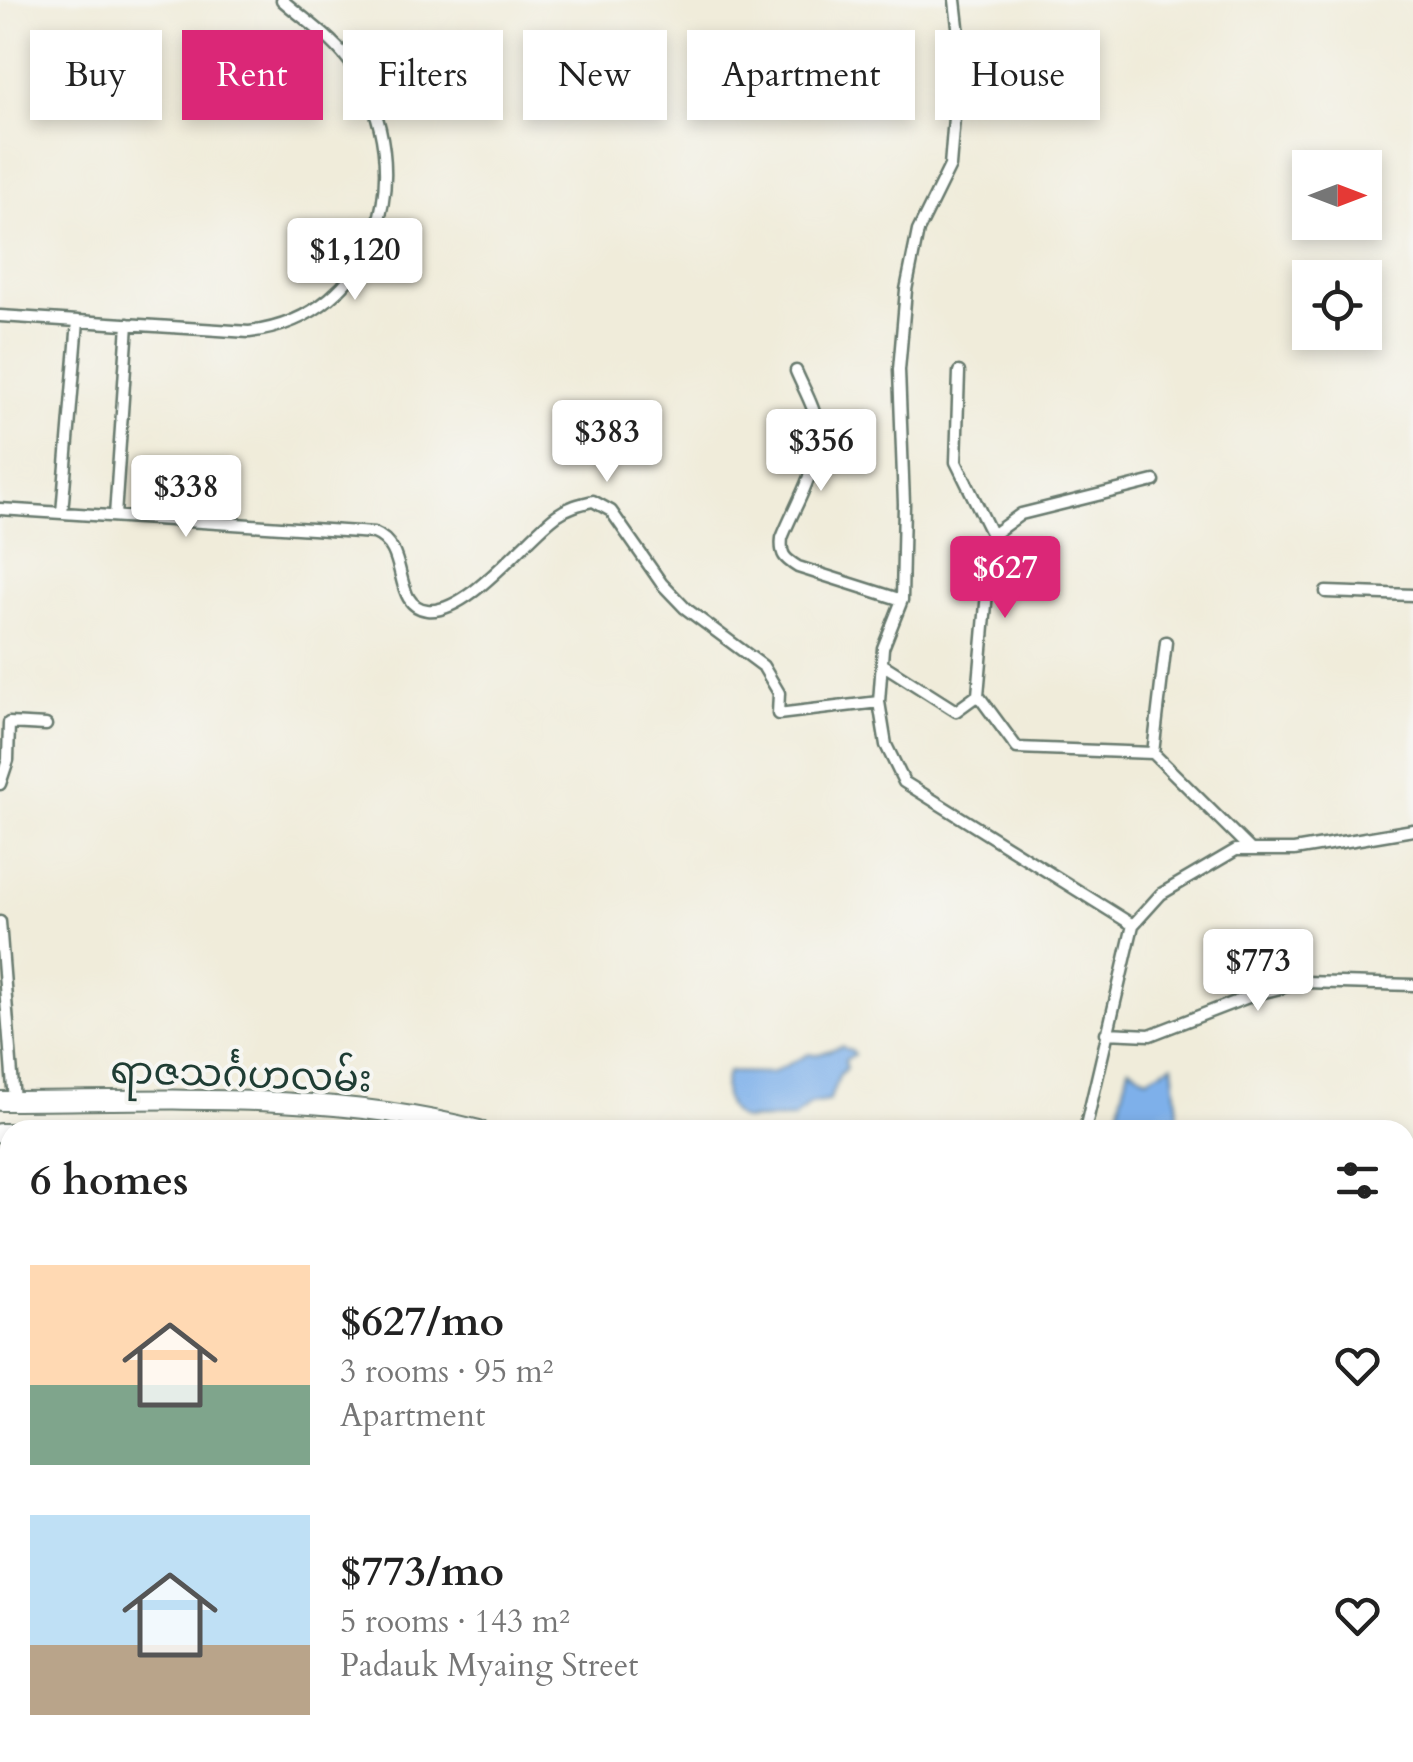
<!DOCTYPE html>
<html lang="en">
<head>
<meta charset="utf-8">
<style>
  :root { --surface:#fff; --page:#f6f6f6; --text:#222; --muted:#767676; --accent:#db2777 }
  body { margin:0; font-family:Cardo,"Noto Sans Myanmar",serif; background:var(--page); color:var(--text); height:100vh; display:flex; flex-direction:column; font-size:38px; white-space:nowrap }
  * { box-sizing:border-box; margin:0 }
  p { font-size:32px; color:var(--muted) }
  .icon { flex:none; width:55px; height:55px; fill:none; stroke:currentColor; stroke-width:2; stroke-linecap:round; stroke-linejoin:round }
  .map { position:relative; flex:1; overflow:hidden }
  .sheet { position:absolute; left:0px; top:1120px; width:1415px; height:642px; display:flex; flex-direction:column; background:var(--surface); border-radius:30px 30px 0 0; box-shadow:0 5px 15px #0003 }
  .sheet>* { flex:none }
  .top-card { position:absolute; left:30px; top:30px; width:1355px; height:90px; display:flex; gap:20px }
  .needle { width:65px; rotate:90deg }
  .tools { position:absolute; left:1292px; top:150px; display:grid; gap:20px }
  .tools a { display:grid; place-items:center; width:90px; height:90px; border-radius:0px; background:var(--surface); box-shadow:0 5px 15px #0003; font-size:50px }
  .price { position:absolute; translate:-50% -85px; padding:0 22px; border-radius:10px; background:#fff; color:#222; font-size:32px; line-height:65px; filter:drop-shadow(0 2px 5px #0008) }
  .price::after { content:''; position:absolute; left:50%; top:60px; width:30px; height:22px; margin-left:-15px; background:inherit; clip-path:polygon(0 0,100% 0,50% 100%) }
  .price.on { background:var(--accent); color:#fff }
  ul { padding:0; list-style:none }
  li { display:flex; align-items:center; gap:30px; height:250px; padding:0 30px }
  li span { display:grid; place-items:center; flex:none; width:280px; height:200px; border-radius:0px; color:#555 }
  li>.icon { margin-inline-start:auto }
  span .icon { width:120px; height:120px; fill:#fffc; stroke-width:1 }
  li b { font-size:42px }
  h2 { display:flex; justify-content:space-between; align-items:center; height:120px; padding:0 30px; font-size:42px }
  .pill { padding:0 35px; border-radius:0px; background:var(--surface); box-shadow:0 5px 15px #0003; font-size:35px; line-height:90px }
  .pill.on { background:var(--accent); color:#fff }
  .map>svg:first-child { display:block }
  .green { fill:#92d289; stroke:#58885e; stroke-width:2.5 }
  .water { fill:#7eb0ea; stroke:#4e768f; stroke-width:2.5 }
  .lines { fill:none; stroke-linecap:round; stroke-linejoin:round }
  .minor-casing { stroke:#687a6e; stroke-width:15 }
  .tertiary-casing { stroke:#687a6e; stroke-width:18 }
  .primary-casing { stroke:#687a6e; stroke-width:22 }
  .minor { stroke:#fff; stroke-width:10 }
  .tertiary { stroke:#fff; stroke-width:12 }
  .primary { stroke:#fff; stroke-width:18 }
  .labels { text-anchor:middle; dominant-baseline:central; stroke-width:8; stroke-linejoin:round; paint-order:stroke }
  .street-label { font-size:38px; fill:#1f3d34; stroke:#f6f6f2 }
</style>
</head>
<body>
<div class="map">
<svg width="1413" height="1762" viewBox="0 0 1413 1762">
  <rect width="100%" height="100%" fill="#f6f6f2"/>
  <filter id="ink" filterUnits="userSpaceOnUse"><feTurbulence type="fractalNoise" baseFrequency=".01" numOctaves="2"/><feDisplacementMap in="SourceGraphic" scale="20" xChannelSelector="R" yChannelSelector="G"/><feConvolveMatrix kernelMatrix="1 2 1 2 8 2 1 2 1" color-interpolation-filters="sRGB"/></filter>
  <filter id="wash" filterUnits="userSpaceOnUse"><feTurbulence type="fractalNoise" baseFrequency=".0048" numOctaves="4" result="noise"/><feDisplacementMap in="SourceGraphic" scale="40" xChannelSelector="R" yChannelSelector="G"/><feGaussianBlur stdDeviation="2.25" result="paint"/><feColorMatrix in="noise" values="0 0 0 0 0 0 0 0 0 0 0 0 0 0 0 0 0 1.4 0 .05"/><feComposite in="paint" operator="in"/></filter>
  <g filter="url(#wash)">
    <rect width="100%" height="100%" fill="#f0ecda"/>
    <path class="green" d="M0,1157h10v595h363l15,10h-388z
      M779,1752h349v1l-2,9h-350z"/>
    <path class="water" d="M841,1046l12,6 1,4 -9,3 1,9 -6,6 -11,27 -19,3 -16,14 -51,2c-18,-7 -23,-32 -15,-48l43,1 38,-19h10z
      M1173,1064l5,47 -3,19h-61l15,-63 18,11z
      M0,1255l10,4v82l-10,4z
      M0,1540l7,71 3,3v138l124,1 -8,9h-126z"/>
  </g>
  <g filter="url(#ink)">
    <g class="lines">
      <defs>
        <path id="minor" d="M955,0l5,44 -10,122 -32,65 -12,59 -7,80 5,134 -2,96 -19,48 -4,54 7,43 18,37 229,143 -48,205
          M0,316l249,16c130,-16 171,-162 105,-264 -18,-28 -48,-47 -72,-68
          M796,371c8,19 21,40 22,61 2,34 -24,75 -36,106 -2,17 3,21 16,29l104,33
          M959,372l-3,90 36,73
          M0,509l374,24c37,14 17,73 53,77 41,5 99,-73 130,-95 11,-8 23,-11 36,-14l18,10 51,73 23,24 78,58 16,27 -1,21 101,-12
          M62,513l16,-192
          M115,516l13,-192
          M1326,592l87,3
          M882,664l74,47 22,-16 14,-160 29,-21 133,-33
          M978,695l39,53 136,5 98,97
          M1153,753l13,-111
          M0,784l8,-24 1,-37 37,2
          M0,922l14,179
          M1133,925l28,-31 75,-44h58l119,-20
          M1106,1033l44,2 106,-41 48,-12 109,3
          M1405,1188h8
          M613,1752l48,10
          M1268,1752l56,10
          M418,1762v-10
          M698,1762l2,-10
          M749,1762l2,-10
          M1193,1762l2,-10"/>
        <path id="tertiary" d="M1155,1762l2,-10"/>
        <path id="primary" d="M0,1101c158,0 324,-11 479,29
          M0,1133h10
          M1405,1417l8,1
          M1405,1443l8,1"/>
      </defs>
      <use href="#minor" class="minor-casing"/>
      <use href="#tertiary" class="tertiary-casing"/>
      <use href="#primary" class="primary-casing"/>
      <use href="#minor" class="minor"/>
      <use href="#tertiary" class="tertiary"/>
      <use href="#primary" class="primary"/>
    </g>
  </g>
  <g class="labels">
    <g class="street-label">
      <text transform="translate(241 1075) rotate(2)">ရာဇသင်္ဂဟလမ်း</text>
    </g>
  </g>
</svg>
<div class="tools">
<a><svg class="needle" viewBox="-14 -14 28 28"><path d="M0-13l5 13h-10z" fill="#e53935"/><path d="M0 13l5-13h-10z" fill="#767676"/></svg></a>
<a><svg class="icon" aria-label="locate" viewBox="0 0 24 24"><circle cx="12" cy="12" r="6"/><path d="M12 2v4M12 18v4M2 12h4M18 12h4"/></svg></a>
</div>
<b class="price" style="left:355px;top:303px">$1,120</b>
<b class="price" style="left:607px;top:485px">$383</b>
<b class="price" style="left:821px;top:494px">$356</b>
<b class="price" style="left:186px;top:540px">$338</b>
<b class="price on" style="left:1005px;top:621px">$627</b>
<b class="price" style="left:1258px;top:1014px">$773</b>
<div class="top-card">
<a class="pill">Buy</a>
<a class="pill on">Rent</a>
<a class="pill">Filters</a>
<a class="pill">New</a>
<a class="pill">Apartment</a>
<a class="pill">House</a>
</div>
<section class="sheet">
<h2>6 homes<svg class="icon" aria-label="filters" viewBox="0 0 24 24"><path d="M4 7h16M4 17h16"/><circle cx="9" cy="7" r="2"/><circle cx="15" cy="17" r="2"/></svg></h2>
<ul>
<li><span style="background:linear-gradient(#ffd9b3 60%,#7fa58c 0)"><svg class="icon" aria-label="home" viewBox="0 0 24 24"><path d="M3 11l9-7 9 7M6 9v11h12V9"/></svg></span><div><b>$627/mo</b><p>3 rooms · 95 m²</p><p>Apartment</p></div><svg class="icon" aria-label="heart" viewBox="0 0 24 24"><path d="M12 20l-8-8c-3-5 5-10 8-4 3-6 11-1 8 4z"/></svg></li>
<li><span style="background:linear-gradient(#bfe0f5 65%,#b9a48a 0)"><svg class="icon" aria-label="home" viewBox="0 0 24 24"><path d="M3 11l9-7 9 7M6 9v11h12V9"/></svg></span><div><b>$773/mo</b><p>5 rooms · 143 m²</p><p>Padauk Myaing Street</p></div><svg class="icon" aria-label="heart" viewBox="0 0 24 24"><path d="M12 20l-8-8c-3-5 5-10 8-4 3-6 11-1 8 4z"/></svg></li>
</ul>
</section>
</div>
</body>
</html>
